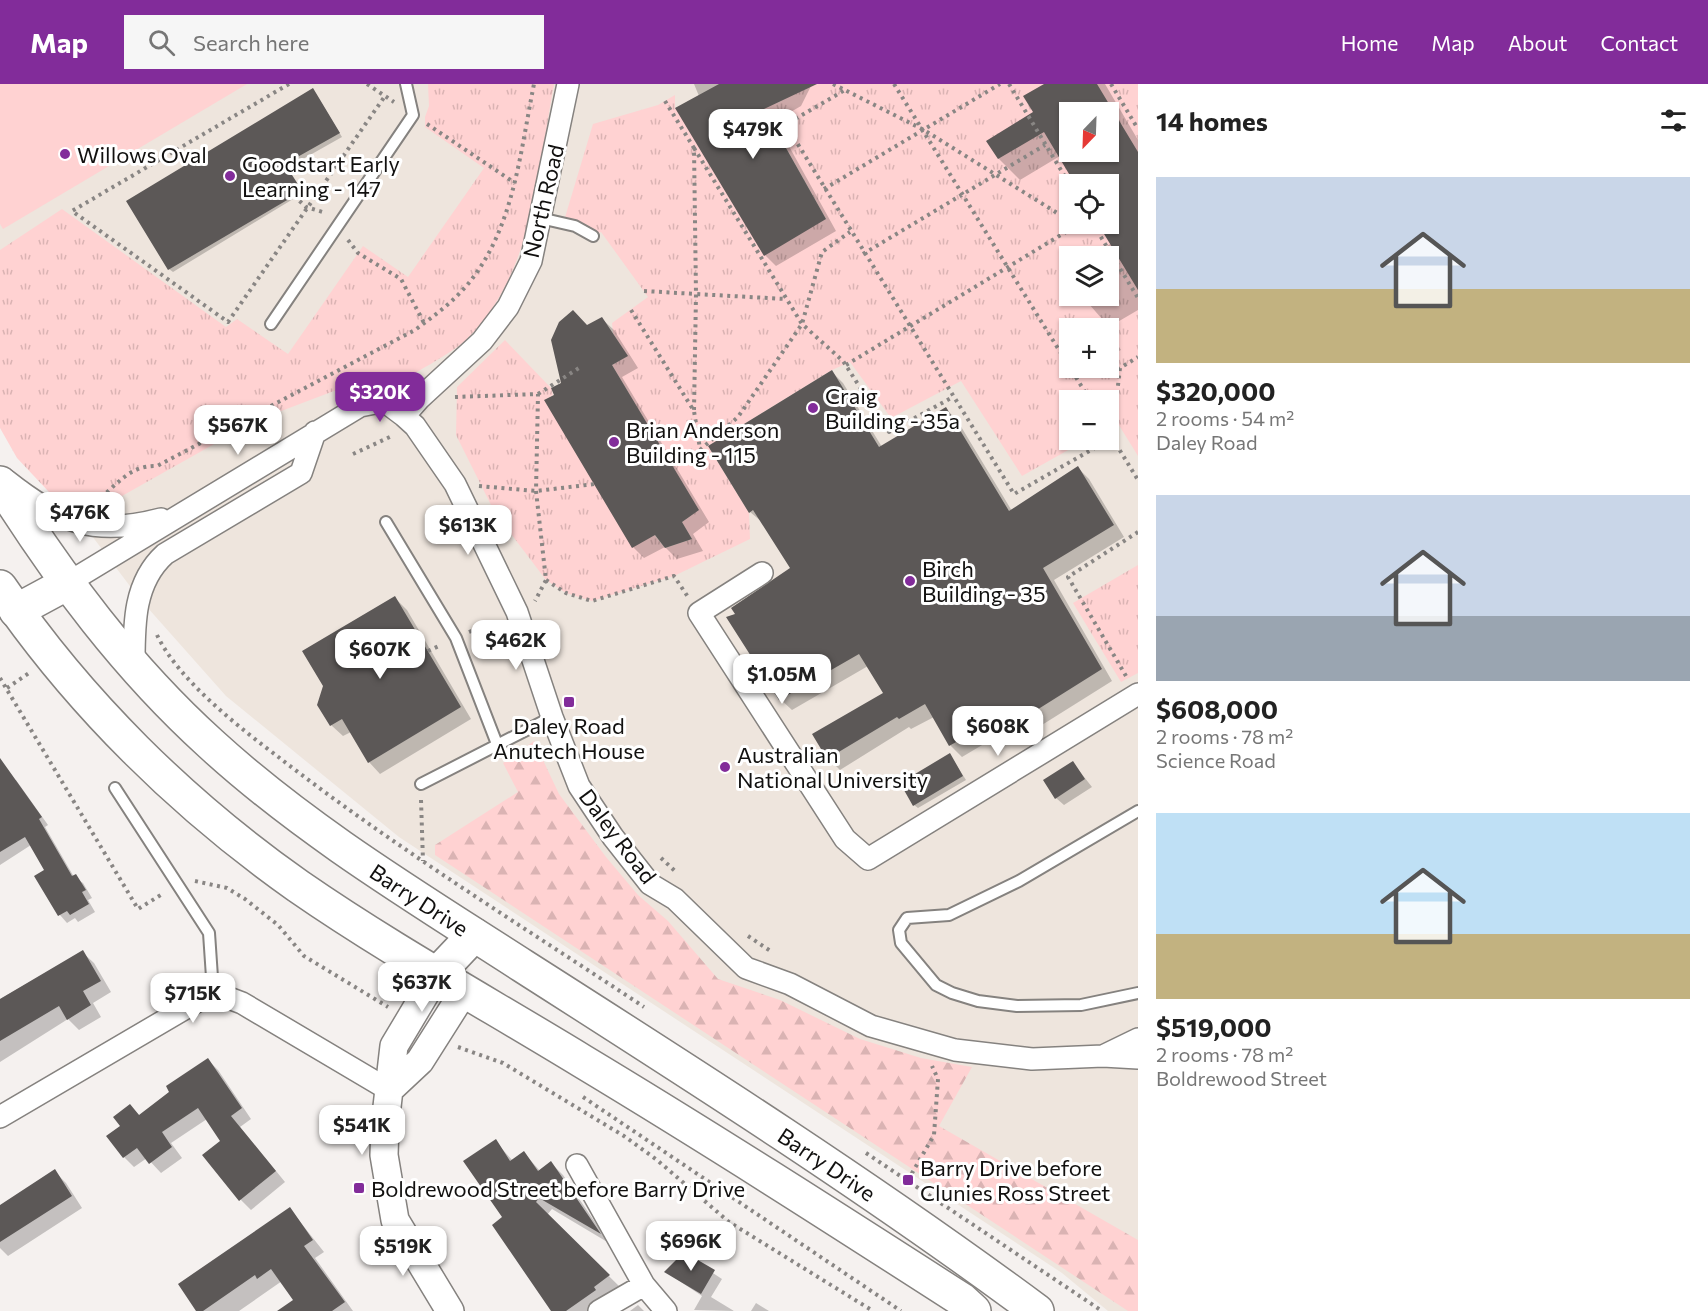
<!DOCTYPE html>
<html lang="en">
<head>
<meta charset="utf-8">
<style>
  :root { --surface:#fff; --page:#f6f6f6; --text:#222; --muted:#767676; --accent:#822c9a }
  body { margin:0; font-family:Commissioner,sans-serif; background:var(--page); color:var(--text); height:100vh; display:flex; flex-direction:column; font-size:22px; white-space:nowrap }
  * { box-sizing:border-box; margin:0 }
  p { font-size:20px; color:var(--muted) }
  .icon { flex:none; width:33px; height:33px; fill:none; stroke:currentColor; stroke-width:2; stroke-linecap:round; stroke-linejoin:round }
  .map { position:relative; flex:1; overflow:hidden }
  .details { display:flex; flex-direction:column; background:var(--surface); width:570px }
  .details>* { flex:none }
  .needle { width:39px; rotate:203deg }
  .tools { position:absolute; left:1059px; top:18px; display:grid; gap:12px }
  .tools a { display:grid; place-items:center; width:60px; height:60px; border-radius:0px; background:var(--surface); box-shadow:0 2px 4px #0004; font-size:30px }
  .price { position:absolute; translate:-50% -51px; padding:0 14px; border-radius:12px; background:#fff; color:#222; font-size:20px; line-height:39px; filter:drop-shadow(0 2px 3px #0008) }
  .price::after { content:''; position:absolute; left:50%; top:36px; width:18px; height:14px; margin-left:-9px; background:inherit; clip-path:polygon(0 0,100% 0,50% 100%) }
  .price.current { background:var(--accent); color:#fff }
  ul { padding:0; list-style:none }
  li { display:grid; align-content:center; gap:12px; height:318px; padding:0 18px }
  li span { display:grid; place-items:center; height:186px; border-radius:0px; color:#555 }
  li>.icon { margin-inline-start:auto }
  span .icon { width:108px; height:108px; fill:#fffc; stroke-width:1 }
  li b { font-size:26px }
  h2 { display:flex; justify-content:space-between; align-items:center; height:72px; padding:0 18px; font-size:26px }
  header { display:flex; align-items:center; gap:36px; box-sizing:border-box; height:84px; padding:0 30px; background:var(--accent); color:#fff }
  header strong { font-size:28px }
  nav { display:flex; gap:33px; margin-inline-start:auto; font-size:21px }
  .search { width:420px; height:54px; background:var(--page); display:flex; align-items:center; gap:15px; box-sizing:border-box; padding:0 21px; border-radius:0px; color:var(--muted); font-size:22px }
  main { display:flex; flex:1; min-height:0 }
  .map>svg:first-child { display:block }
  .built { fill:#eee5dd; fill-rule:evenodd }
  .grass { fill:url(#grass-tufts); fill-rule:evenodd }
  .forest { fill:url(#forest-firs) }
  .garden { fill:#ffd2d2 }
  .shadow { fill:#0003; fill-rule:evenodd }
  .building { fill:#5c5857; fill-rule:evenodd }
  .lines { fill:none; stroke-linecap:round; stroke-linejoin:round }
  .service-casing { stroke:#85827f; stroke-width:14 }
  .minor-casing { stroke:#85827f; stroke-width:24 }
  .tertiary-casing { stroke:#85827f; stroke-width:30 }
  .primary-casing { stroke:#85827f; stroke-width:36 }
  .path { stroke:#898684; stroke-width:4; stroke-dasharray:3 4.5; stroke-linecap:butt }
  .service { stroke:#fff; stroke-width:10 }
  .minor { stroke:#fff; stroke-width:21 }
  .tertiary { stroke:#fff; stroke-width:27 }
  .primary { stroke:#fff; stroke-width:33 }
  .poi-dot { fill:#822c9a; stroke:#fff; stroke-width:2 }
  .labels { text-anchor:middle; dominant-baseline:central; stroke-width:6; stroke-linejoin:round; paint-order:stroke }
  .poi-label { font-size:22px; fill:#11100f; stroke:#fff; text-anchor:start }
  .street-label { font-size:22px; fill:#11100f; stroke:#fff }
</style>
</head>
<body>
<header>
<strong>Map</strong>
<div class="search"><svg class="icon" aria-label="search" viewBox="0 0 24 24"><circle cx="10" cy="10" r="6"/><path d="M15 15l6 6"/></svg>Search here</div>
<nav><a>Home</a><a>Map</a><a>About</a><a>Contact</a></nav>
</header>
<main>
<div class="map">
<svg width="1138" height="1227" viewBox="0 0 1138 1227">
  <defs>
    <pattern id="grass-tufts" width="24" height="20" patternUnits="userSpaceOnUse" patternTransform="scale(1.5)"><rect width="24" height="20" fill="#ffd2d2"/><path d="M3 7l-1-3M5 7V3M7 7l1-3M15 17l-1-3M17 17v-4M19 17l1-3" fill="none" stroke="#dab3b3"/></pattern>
    <pattern id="forest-firs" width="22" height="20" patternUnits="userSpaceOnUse" patternTransform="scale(1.5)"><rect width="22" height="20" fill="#ffd2d2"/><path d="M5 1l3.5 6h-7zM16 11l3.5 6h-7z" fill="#dab3b3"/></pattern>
  </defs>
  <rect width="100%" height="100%" fill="#f5f1ef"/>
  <path class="built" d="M0,0h1138v1227h-30l-46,-38 -663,-436 -173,-141 -87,-98 -69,-91 -70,-120zM1070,28h38v40h-38zM1070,100h38v40h-38zM1070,172h38v40h-38zM1070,244h38v40h-38zM1070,316h38v40h-38z"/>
  <path class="grass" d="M428,0h126c-16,86 -20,187 -85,253 -15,16 -61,39 -81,52l-33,-6 -100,38 -172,97 -18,-9 -48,-51 -17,-30v-178l62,-41 164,118 11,-8 51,35 75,-108 45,31 76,-109 -59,-41v-10l4,-11z
    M797,0h341v372l-21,-34 -8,4 -1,-26h-38v40h16l-64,36 -61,-95 -70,37 -41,-56 -18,8 -124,76 41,67 1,26 -76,37 -82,25 -26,-8 -20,-13 -51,-67 -39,-78 1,-48 48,-47 46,48 2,7 -8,5 120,148 27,-9 -10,-17 16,-12 -86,-145 15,-9 -14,-23 -1,-10 36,-26 -47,-65 -8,4 -30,-12 30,-100 65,-19 17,-10v13l151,111 -70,-125 12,-7 10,16 12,-8zM1070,28h38v40h-38zM1070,100h38v40h-38zM1070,172h38v40h-38zM1070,244h38v40h-38z
    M1138,481v108l-17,9 -48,-79z"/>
  <path class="forest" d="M534,657l25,53 47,63 32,38 30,26 50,58 62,21 80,39 61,19 51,9 -33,59 199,114v71h-10l-693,-456v-10l83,-53 -15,-29z"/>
  <path class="garden" d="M0,0h247l-244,145 -3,-5z"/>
  <path class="shadow" d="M694,0h118l-11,22 -26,15 61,110 -60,35 -11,-11z
    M1047,0h58l33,56v170l-29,17 -27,-31h26v-40h-19l23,-13 -12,-19h8v-40h-31l-17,-28 -40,24 -21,-21 -11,-18 47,-28zM1070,28h38v40h-38z
    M316,10l26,43 -55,31 16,25 -130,79 -4,-3z
    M602,235l12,11 24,38 -16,9 87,145 -16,12 10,17 -26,8 -12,-12 -21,11 -11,-11 -78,-151 33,-70z
    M1108,246l13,20 -13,6z
    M832,288l11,11 39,64 64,-38 11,11 55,91 66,-43 11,11 35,58 -70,43 58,101 -102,64 -11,-10 -37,22 -12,-12 -16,-28 -23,12 -2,-2 -69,43 -12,-12 57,-64 -17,-28 -76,44 -12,-11 -43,-84 55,-46 -30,-47 -12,-10z
    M395,514l12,12 64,109 -91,55 -11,-12 -18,-30 -8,4 -12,-11z
    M950,671l16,25 -48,28 -4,-3z
    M1073,679l19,24 -28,18 -8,-7z
    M0,694l16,2 32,45 -3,2 29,50 9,6 9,15 -4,2 7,12 -17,10 -3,-4 -8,5 -7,-8 -24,-39 11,-6 -16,-25 -31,20z
    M82,868l12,11 17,29 -18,11 8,14 -22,13 -11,-11 -68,43v-63z
    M208,976l10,10 33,49 -11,8 45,55 -34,28 -10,-10 -19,-59 -15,-22 -36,24 11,15 -21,15 -14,-15 -13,9 -10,-10 -2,-31 8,-20 10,10z
    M495,1057l18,20 11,-8 16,18 11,-8 12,12 46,68 -57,-34 -5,6 74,73 -14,23h-54l-49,-93z
    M54,1087l12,12 16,25 -74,48 -8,-8v-41z
    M290,1125l34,43 -9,6 38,53h-73l15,-11 -13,-19 -43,30h-41z
    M684,1170l38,25 -11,18 23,14 -40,-1 8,-14 -36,-24z
    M756,1219l13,8h-18z
    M638,1221l6,6h-14z"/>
  <path class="building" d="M719,0h98l-53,25 62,110 -62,37 -89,-148z
    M1044,0h53l41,68v138l-40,-66h10v-40h-33l-31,-52 -46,27 -12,-18 47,-29 -10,-16zM1070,28h38v40h-38z
    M313,4l27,45 -55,31 16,25 -7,7 -126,74 -42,-69z
    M573,226l14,15 15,-8 26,39 -16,9 87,145 -17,12 10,17 -27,9 -10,-13 -23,13 -88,-148 10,-5 -3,-7 10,-5 -10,-43 8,-18z
    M832,286l47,77 67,-40 63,104 69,-45 36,59 -71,43 59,101 -105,66 -7,-12 -41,23 -24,-42 -26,15 -2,-2 -70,42 -15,-25 71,-41 -24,-39 -80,46 -53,-83 9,-3 -4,-6 59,-40 -37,-58 -4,3 -41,-67z
    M395,512l66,111 -93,56 -26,-44 -12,7 -13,-21 6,-19 -21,-35z
    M950,669l13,23 -50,30 -13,-23z
    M0,674l42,59 -3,2 33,57 4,-2 10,16 -4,2 7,12 -19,11 -3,-4 -9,5 -24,-40 10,-6 -19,-33 -25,15z
    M1073,677l12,18 -30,20 -12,-19z
    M83,866l18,31 -18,10 8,14 -24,15 -8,-14 -59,35v-42z
    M208,974l34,50 -11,8 45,55 -37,30 -37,-46 18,-14 -22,-33 -36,24 10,15 -23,17 -12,-16 -14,10 -17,-22 14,-10 -7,-9 17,-13 9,11 30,-23 -3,-6z
    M496,1055l14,22 14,-10 14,20 13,-10 50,73 -62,-36 -3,4 74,73 -16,12 2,3 -30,21h-15l-59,-86 10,-8 -39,-56z
    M55,1085l17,27 -72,46v-37z
    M290,1123l23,33 -9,6 41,56 -13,9h-55l16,-11 -22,-31 -14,10 -2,-4 -52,36h-7l-18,-27z
    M684,1168l31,18 -14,24 -37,-22z"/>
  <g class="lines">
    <defs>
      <path id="service" d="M540,134l35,8 18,10
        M271,240l142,-209 -7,-31
        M386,438l70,116 41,106
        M421,700l131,-67
        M115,704l94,145 4,59
        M1138,727l-119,70 -70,34 -42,3 -8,12 2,13 35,42 16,8 26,8 39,5 64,-1 57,-12"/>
      <path id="minor" d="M404,332l15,-17 63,-58 26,-34 23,-46 37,-177
        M7,397c52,41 87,56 154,38
        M762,489l-63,40 146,226 23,20 270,-165
        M66,500l294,-178 15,-3 13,1 16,12 11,10 40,58 62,128 35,105 27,69 34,51 37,47 25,15 71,69 44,16 81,42 84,24 77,9 71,-3 35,2
        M134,582c0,-40 -1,-83 31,-112l136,-81 14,-41
        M1103,972l35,-17
        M0,1033l213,-125 29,11 147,87
        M577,1081l67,120 22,26
        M599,1227l45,-26"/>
      <path id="tertiary" d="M437,890l-43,72 -9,78 -1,31 11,65 55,91
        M389,1006l31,-29 45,-71"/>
      <g id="primary">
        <path id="s1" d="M0,399c60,95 127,185 211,261 94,86 205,153 312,222 174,111 348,222 514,345"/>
        <path d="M0,503c79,116 183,218 298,299 91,63 189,117 284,175 128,77 254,158 380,239l12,11"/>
        <path d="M16,527l50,-27"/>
        <path d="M437,890l37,-39"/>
      </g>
    </defs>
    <use href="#service" class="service-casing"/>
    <use href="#minor" class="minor-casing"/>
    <use href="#tertiary" class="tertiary-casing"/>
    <use href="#primary" class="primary-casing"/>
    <path class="path" d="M289,0l-217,127 156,111 157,-226
      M367,0l27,18
      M833,0l91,46 146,91
      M894,0l196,316
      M1009,0l61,101
      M1111,0l27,45
      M665,17l29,47 2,146 89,5
      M427,40l88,59
      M786,41l228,369 98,-56
      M776,46l69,-40
      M694,64l108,176 41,37 46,71 64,-35
      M824,105l176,-105
      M294,112l12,11 20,6
      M1093,140l45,74
      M348,156l10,13 43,26 23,44
      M863,170l182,-109
      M644,207l52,3 -2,117
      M631,226l63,101 6,38
      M846,281l233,-141
      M538,310l41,-26
      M455,313l83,-3 -2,97 10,89 -11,21
      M1108,347l30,49
      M1112,354l8,-70 18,-11
      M700,366l38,-33 64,-93 20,-72 28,-20
      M353,370l39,-18
      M479,402l57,5 59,-7
      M95,418c21,-15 33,-37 62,-36l258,-136c19,-14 38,-28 53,-46 46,-56 52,-131 66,-200
      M546,496l20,13 26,8 82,-25 14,21
      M469,548l25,-10
      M157,551c22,46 83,93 124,124 116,90 241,167 363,248
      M428,567l13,-6
      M1126,592l-58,-99 70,-45
      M0,594l138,231 26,-16
      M7,604l22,-15
      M421,716l2,61
      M661,774l14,13
      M195,797l32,7 18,11 33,26 26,31 84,51
      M748,852l24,16
      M458,963l45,16 121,73 33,24 72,62 144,89
      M583,1013l318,214
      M866,1069l236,158
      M908,1096l26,-45 4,-56 -6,-13"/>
    <use href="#service" class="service"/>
    <use href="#minor" class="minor"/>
    <use href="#tertiary" class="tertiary"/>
    <use href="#primary" class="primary"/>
  </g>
  <g class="poi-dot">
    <circle cx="65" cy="70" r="6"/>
    <circle cx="230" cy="92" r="6"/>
    <circle cx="813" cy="324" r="6"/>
    <circle cx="614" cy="358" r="6"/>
    <circle cx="910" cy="497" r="6"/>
    <rect x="563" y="612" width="12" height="12" rx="3"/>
    <circle cx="725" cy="683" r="6"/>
    <rect x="902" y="1090" width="12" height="12" rx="3"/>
    <rect x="353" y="1098" width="12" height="12" rx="3"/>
  </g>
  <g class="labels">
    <g class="poi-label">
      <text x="77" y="70">Willows Oval</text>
      <text x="242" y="79">Goodstart Early<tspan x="242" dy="25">Learning - 147</tspan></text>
      <text x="825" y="311">Craig<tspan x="825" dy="25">Building - 35a</tspan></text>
      <text x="626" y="345">Brian Anderson<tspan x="626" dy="25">Building - 115</tspan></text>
      <text x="922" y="484">Birch<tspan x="922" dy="25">Building - 35</tspan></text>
      <text x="569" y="641" text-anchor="middle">Daley Road<tspan x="569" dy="25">Anutech House</tspan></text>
      <text x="737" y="670">Australian<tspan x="737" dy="25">National University</tspan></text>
      <text x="920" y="1083">Barry Drive before<tspan x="920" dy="25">Clunies Ross Street</tspan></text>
      <text x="371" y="1104">Boldrewood Street before Barry Drive</text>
    </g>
    <g class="street-label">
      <text transform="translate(543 117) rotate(-77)">North Road</text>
      <text transform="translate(618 752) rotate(53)">Daley Road</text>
      <text stroke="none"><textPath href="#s1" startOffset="597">Barry Drive</textPath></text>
      <text stroke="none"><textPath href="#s1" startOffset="1083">Barry Drive</textPath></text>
    </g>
  </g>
</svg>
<div class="tools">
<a><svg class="needle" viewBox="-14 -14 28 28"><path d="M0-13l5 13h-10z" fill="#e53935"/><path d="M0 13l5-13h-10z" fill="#767676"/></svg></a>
<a><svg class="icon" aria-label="locate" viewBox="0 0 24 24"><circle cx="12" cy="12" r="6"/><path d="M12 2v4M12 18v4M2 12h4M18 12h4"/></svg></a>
<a><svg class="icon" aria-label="layers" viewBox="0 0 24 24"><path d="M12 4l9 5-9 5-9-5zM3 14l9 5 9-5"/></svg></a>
<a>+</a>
<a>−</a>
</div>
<b class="price" style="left:753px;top:76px">$479K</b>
<b class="price current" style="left:380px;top:339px">$320K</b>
<b class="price" style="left:238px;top:372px">$567K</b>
<b class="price" style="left:80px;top:459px">$476K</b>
<b class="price" style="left:468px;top:472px">$613K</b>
<b class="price" style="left:516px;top:587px">$462K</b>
<b class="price" style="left:380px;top:596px">$607K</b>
<b class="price" style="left:782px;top:621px">$1.05M</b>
<b class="price" style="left:998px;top:673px">$608K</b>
<b class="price" style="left:422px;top:929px">$637K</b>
<b class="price" style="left:193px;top:940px">$715K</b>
<b class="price" style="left:362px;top:1072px">$541K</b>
<b class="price" style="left:691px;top:1188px">$696K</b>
<b class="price" style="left:403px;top:1193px">$519K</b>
</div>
<section class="details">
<h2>14 homes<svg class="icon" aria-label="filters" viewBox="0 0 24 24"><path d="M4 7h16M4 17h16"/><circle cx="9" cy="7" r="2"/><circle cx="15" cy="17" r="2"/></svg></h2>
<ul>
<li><span style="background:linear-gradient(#c9d6e8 60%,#c2b280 0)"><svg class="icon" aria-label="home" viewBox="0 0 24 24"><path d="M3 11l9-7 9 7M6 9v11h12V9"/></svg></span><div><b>$320,000</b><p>2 rooms · 54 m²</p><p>Daley Road</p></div></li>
<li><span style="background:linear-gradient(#c9d6e8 65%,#9aa5b1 0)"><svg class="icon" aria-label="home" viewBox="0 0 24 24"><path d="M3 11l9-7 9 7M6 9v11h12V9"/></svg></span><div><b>$608,000</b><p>2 rooms · 78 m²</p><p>Science Road</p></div></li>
<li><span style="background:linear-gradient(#bfe0f5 65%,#c2b280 0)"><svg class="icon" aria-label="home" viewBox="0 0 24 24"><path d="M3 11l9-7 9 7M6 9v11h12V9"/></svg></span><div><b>$519,000</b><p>2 rooms · 78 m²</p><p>Boldrewood Street</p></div></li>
</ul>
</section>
</main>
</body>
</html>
